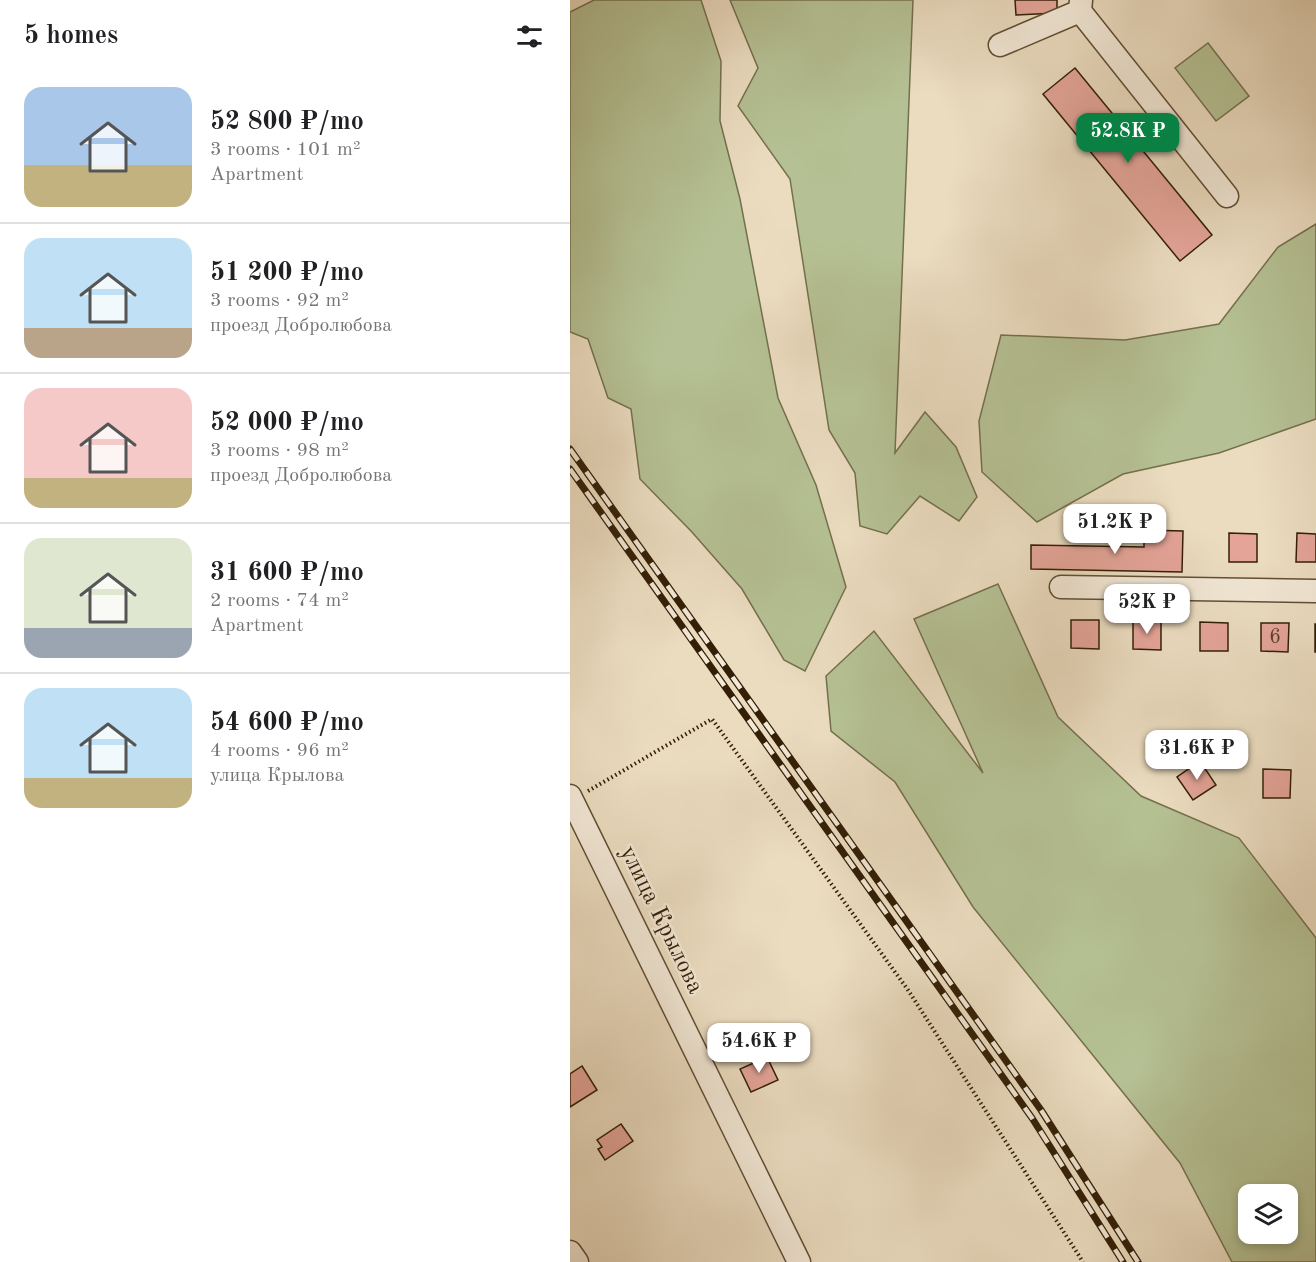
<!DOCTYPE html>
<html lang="en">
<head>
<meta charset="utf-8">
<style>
  :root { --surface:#fff; --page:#f2f2f2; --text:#202124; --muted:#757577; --line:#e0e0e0; --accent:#0b8043 }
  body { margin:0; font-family:"Old Standard TT",serif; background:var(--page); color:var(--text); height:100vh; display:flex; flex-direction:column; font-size:22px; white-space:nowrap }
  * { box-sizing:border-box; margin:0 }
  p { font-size:20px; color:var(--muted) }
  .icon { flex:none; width:33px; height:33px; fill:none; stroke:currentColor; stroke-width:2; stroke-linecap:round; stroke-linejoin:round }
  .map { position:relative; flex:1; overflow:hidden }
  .drawer { display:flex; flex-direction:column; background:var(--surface); width:570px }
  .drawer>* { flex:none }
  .controls { position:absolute; left:668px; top:1184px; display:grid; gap:12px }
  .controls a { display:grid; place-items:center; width:60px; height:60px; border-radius:12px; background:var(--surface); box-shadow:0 3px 9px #0003; font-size:30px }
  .price { position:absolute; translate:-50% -51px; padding:0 14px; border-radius:12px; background:#fff; color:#222; font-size:20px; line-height:39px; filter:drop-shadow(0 2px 3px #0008) }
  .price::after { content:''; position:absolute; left:50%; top:36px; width:18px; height:14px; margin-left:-9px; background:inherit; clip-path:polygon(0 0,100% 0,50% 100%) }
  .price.on { background:var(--accent); color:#fff }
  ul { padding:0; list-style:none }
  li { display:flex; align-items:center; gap:18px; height:150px; padding:0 24px }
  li+li { border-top:2px solid var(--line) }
  li span { display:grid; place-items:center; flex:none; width:168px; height:120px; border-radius:18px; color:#555 }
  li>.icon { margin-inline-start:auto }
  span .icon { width:72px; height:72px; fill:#fffc; stroke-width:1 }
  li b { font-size:26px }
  h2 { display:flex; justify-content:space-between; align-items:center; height:72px; padding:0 24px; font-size:26px }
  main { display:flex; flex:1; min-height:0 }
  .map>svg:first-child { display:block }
  .green { fill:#b5c194; stroke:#74704d; stroke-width:1.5; fill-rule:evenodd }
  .building { fill:#e4a498; stroke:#331f06; stroke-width:1.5 }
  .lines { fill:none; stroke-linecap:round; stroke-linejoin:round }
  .minor-casing { stroke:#614e34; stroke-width:25 }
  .path { stroke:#331f06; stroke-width:4; stroke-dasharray:1.5 3; stroke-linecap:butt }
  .minor { stroke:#f2e8d6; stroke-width:22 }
  .rail-casing { stroke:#331f06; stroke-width:7 }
  .rail { stroke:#f2e8d6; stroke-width:4.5; stroke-dasharray:14; stroke-linecap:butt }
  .labels { text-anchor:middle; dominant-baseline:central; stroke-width:5; stroke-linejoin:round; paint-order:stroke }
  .number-label { font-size:21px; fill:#5f402a }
  .street-label { font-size:24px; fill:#331f06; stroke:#f2e8d6 }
</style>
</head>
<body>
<main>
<section class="drawer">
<h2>5 homes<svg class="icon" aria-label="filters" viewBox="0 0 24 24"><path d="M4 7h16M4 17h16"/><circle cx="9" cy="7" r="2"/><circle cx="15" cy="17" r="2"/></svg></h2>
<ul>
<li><span style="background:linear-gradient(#a9c7e8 65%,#c2b280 0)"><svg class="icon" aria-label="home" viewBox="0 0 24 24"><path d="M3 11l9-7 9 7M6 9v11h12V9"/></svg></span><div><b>52 800 ₽/mo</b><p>3 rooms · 101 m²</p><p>Apartment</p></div></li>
<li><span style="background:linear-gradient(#bfe0f5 75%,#b9a48a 0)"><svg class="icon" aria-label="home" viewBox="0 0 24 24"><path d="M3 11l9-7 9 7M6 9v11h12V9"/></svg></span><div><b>51 200 ₽/mo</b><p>3 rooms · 92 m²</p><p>проезд Добролюбова</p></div></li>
<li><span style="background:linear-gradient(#f6c9c9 75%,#c2b280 0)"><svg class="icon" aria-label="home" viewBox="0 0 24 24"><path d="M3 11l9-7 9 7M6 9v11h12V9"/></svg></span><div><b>52 000 ₽/mo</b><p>3 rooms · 98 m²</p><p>проезд Добролюбова</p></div></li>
<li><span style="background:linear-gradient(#dfe7d0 75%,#9aa5b1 0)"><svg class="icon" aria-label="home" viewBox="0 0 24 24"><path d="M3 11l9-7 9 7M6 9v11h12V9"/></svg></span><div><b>31 600 ₽/mo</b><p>2 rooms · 74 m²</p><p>Apartment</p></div></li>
<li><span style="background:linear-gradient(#bfe0f5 75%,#c2b280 0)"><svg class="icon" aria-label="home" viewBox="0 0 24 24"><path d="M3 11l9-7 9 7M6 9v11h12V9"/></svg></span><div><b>54 600 ₽/mo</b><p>4 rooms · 96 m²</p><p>улица Крылова</p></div></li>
</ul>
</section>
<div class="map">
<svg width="746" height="1262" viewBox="0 0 746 1262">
  <rect width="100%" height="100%" fill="#ebdcc0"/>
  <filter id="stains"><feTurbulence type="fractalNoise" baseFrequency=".00333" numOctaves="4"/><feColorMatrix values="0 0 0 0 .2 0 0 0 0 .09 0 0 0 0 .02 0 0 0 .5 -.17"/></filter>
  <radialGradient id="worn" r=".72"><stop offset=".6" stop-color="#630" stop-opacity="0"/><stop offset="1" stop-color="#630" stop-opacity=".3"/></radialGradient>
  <path class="green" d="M24,0h107l20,61 -1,60 20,78 38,199 38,87 30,102 -41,84 -21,-11 -42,-71 -51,-58 -51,-52 -9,-70 -23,-11 -20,-59 -18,-7v-320z
    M160,0h183l-18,453 30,-41 31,35 21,50 -18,24 -39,-25 -33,38 -27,-8 -5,-53 -26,-43 -39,-251 -52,-73 20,-38z
    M638,43l41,53 -33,25 -41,-53z
    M746,224v195l-97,34 -96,21 -86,48 -55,-50 -3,-51 22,-86 124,5 94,-16 59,-77z
    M428,584l60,133 83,79 98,42 77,100v324h-84l-52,-99 -207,-256 -78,-125 -64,-51 -5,-55 48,-45 109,142 -69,-154zM678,1194h39v39h-39z"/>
  <path class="building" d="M445,0h42v13l-41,2z
    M505,68l137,167 -32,26 -137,-167z
    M574,530l39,1 -1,41 -151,-3v-24l113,2z
    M659,533l28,1v28h-28z
    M727,533l19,1v28h-20z
    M501,620h28v29l-28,-1z
    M563,621h28v29l-28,-1z
    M630,622l28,1v28h-28z
    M691,623h28l-1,29 -27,-1z
    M745,624h1v28h-1z
    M630,761l16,24 -23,15 -16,-23z
    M693,769l28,1 -1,28h-27z
    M197,1057l11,23 -27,12 -11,-23z
    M12,1066l15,24 -27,17v-33z
    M51,1124l12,17 -28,19 -7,-11 4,-2 -5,-7z"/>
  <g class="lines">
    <defs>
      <path id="minor" d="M511,0l-1,11 147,185
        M430,45l80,-34
        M491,587l255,4
        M0,796l229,466
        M0,1252l7,10"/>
    </defs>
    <use href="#minor" class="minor-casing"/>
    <path class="path" d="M18,791l124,-72 196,271 175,272"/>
    <use href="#minor" class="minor"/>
    <defs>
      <path id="rail" d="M0,449l471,661 97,152
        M0,469l462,649 91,144"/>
    </defs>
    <use href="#rail" class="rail-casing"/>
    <use href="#rail" class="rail"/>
  </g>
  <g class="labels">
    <g class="number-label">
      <text x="705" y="637">6</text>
    </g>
    <g class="street-label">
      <text transform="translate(91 920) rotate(64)">улица Крылова</text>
    </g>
  </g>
  <rect width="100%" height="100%" filter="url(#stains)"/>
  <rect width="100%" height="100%" fill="url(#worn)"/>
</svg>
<div class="controls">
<a><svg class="icon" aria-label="layers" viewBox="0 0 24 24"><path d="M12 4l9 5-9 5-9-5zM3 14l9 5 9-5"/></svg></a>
</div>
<b class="price on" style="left:558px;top:164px">52.8K ₽</b>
<b class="price" style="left:545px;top:555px">51.2K ₽</b>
<b class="price" style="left:577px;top:635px">52K ₽</b>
<b class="price" style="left:627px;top:781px">31.6K ₽</b>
<b class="price" style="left:189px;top:1074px">54.6K ₽</b>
</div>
</main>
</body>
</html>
